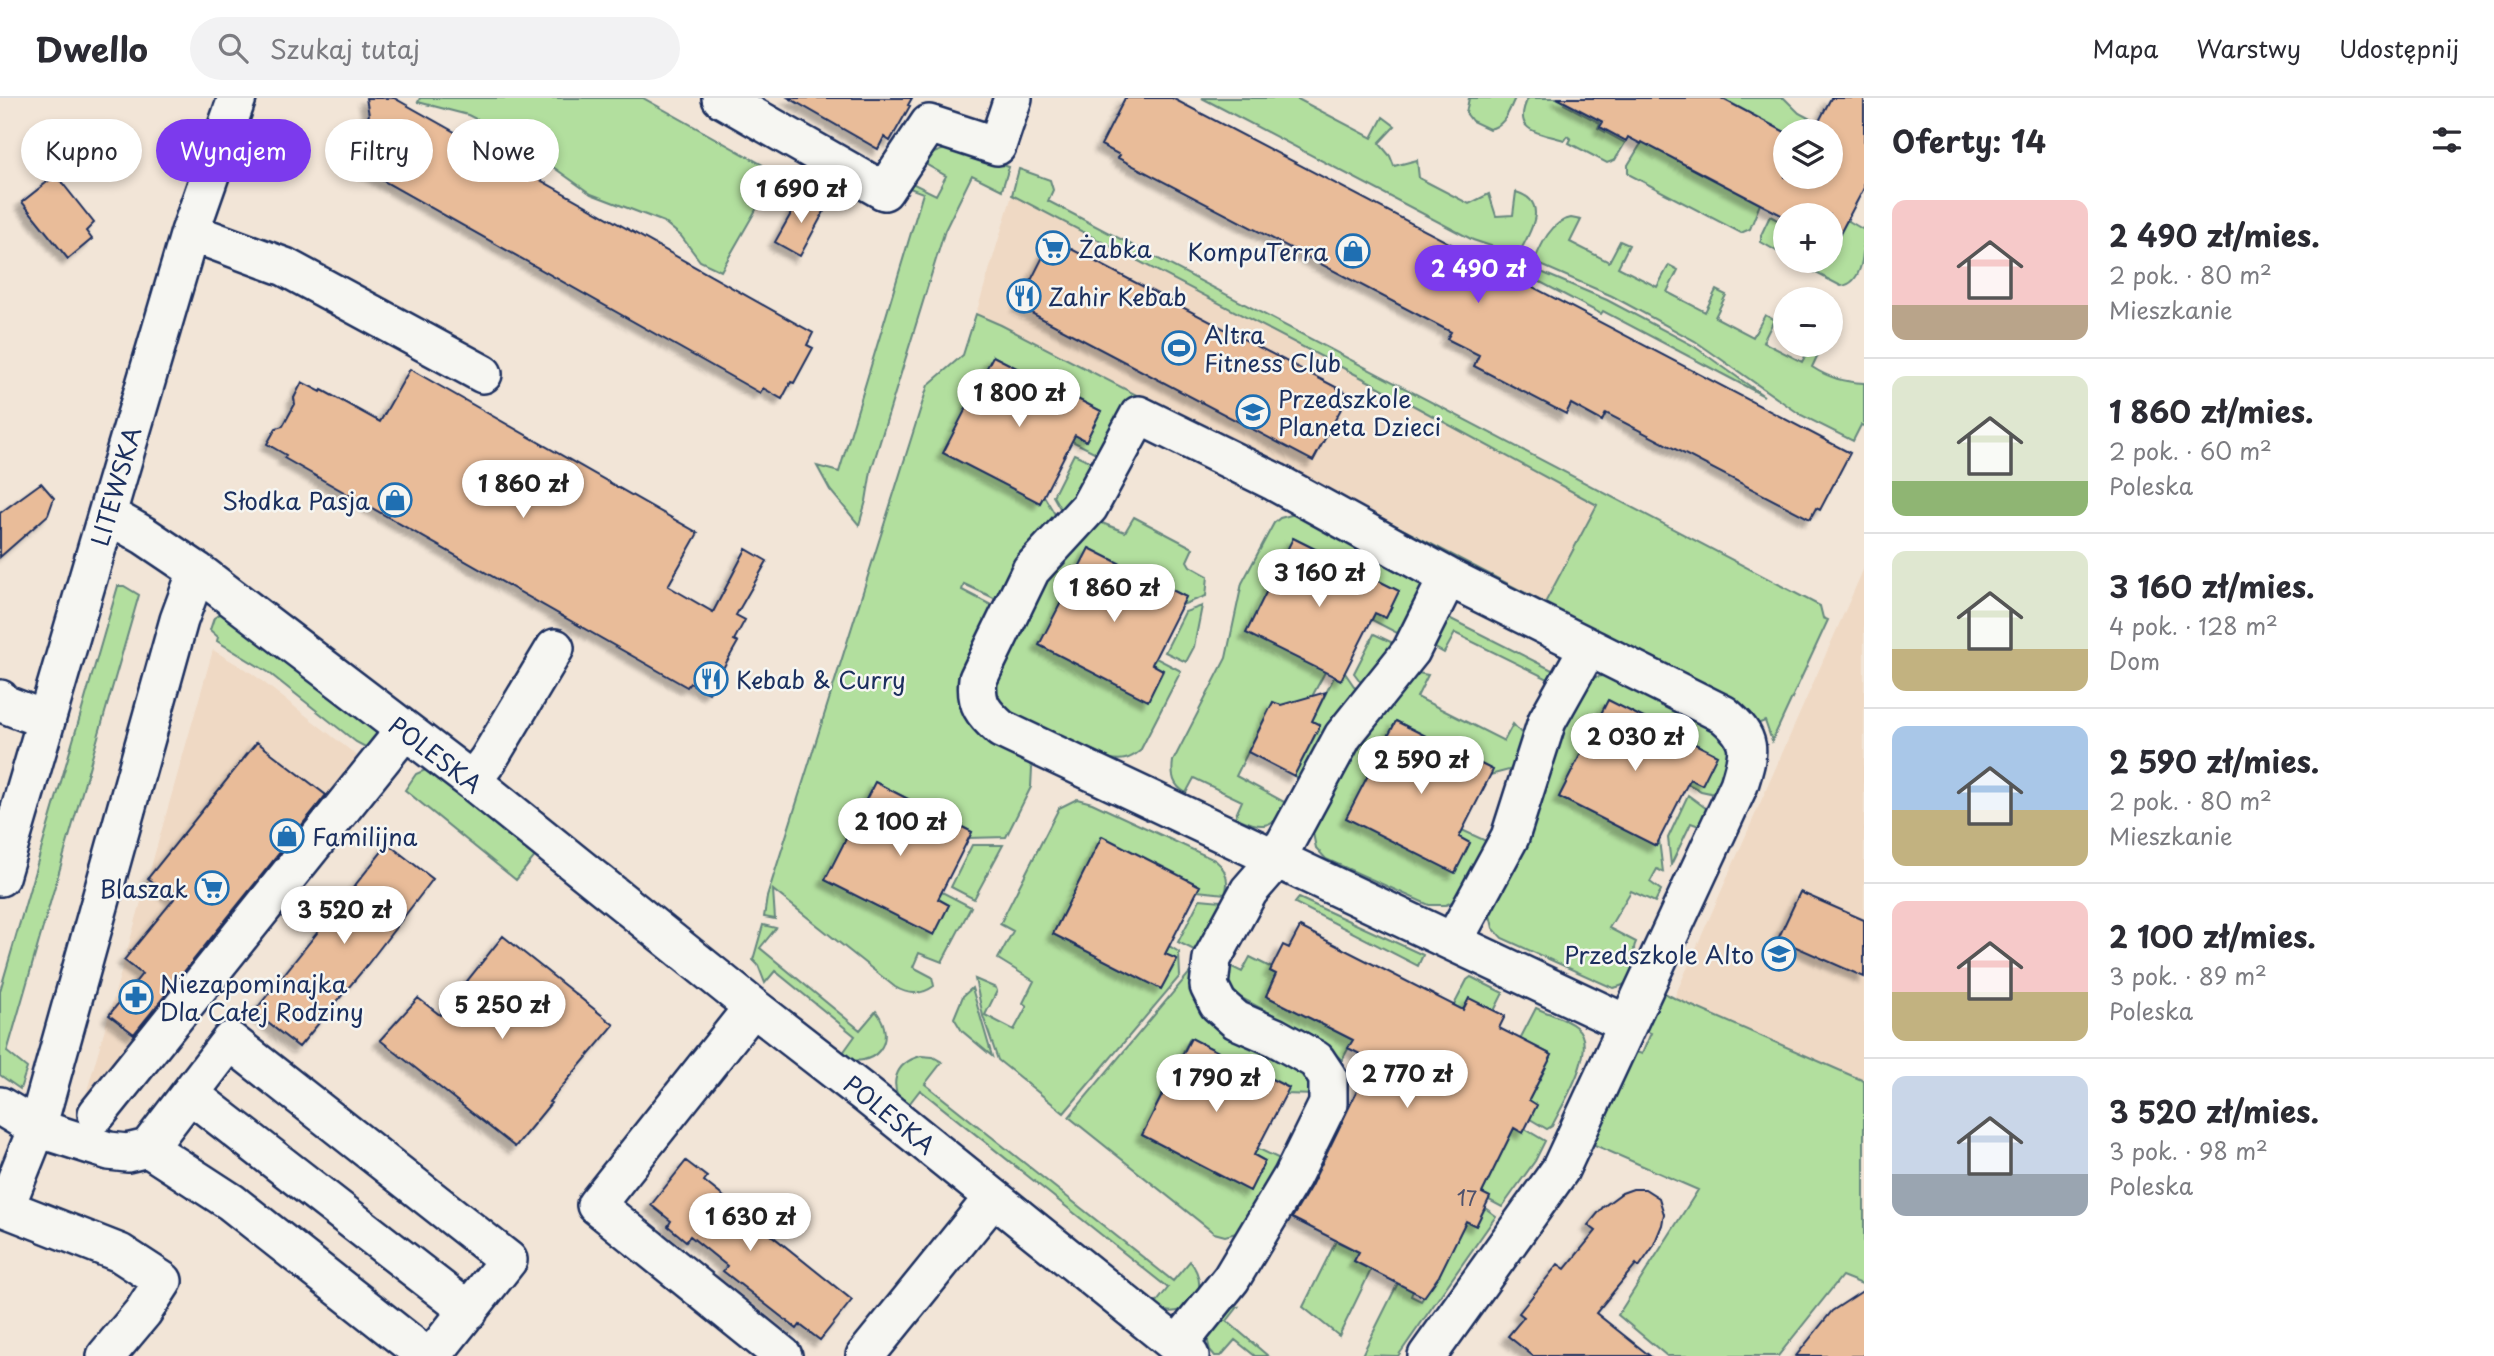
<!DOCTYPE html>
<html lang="pl">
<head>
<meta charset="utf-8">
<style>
  :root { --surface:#fff; --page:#f2f2f3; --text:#2b2b33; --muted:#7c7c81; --line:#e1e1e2; --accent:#7c3aed }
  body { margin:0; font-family:"Playpen Sans",sans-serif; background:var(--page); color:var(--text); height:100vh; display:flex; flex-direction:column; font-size:26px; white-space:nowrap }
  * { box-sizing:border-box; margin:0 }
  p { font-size:23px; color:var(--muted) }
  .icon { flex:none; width:38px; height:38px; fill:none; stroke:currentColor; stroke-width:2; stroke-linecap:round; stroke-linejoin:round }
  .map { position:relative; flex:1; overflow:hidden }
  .details { display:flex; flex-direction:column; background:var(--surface); width:630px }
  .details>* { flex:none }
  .hud { position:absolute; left:21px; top:21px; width:665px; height:63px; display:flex; gap:14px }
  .tools { position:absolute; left:1773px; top:21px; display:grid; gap:14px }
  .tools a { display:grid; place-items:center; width:70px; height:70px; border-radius:50%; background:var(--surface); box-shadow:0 4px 10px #0003; font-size:35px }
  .price { position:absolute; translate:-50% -60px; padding:0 16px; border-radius:24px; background:#fff; color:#222; font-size:23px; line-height:46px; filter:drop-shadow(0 2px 4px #0008) }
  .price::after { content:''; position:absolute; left:50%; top:42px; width:21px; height:16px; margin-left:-10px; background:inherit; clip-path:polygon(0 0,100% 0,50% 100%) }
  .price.current { background:var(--accent); color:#fff }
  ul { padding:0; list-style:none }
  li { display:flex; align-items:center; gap:21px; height:175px; padding:0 28px }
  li+li { border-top:2px solid var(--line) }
  li span { display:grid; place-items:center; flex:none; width:196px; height:140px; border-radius:14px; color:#555 }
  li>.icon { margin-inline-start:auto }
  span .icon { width:84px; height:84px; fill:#fffc; stroke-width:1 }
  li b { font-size:30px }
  h2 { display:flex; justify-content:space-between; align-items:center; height:84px; padding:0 28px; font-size:30px }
  .tag { padding:0 24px; border-radius:32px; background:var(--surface); box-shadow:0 4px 10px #0003; font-size:24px; line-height:63px }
  .tag.current { background:var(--accent); color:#fff }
  header { display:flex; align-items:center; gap:42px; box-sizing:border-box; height:98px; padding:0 35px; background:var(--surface); border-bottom:2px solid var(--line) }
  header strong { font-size:33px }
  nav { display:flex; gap:38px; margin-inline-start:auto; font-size:24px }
  .search { width:490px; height:63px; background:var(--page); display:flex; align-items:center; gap:18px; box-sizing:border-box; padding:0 24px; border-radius:38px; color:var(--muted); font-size:26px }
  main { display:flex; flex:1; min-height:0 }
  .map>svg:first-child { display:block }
  .built { fill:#efd9c4 }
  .green { fill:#b2df9e; stroke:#66877e; stroke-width:2 }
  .building { fill:#e9bc99; stroke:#1b2f5e; stroke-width:2; filter:url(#shadow) }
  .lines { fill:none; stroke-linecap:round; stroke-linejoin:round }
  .minor-casing { stroke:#1b2f5e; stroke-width:42 }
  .minor { stroke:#f6f6f2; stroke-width:37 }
  .labels { text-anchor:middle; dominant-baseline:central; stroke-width:5; stroke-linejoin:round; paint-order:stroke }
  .number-label { font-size:21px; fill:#4e526d }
  .poi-label { font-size:24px; fill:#1b2f5e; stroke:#f6f6f2; text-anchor:start }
  .street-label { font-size:24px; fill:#1b2f5e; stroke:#f6f6f2 }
</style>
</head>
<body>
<header>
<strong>Dwello</strong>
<div class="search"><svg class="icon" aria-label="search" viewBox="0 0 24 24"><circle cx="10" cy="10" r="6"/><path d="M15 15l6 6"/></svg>Szukaj tutaj</div>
<nav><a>Mapa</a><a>Warstwy</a><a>Udostępnij</a></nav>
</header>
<main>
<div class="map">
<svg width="1864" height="1258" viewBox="0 0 1864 1258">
  <defs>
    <filter id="shadow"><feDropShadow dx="-6" dy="6" stdDeviation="2" flood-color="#0004"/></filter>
  </defs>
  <rect width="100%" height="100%" fill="#f2e5d7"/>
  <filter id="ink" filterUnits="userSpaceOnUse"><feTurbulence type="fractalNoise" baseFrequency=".0143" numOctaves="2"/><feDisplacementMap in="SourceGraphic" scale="14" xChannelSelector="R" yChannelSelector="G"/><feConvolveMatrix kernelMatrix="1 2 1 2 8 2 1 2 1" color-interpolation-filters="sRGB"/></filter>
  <g filter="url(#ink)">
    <path class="built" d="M1012,97l587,306 -54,104 -569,-291z
      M1864,470v513l-190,-83z
      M213,552l40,24 121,95 -274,363 -23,-6z"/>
    <path class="green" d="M420,0h223l134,75 -56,98 -21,-10 -19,-25 -17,-14 -73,-28 -83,-59 -40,-20 -50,-13z
      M1202,0h94l76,40 11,-21 12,9 -16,17 11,13 4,10 23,-6 2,18 50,26 20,-10 7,22 17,-1 3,-23c35,10 13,42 2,63l-45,-15z
      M1469,0h46c-7,14 -9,27 -26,31l-17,-8 -6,-8z
      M1528,0h39l-3,6 36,19 -2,5 27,15 -10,17 -8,3 -38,-20 2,-4 -4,-3 -3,4c-25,-8 -53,-7 -36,-42z
      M1721,0h63l15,15 19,10 -4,8 -29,1z
      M1642,44l118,62 -10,25 -9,4 -111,-58 -2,-3v-7z
      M947,50l62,19 -7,23 -30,-15 -27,55 -74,241 -5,30 -7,24 -29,-35 -13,-24 22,6 84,-279 -24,-9 11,-2 26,13 10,-19 -24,-14 9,-8z
      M1019,71l31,11 3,10 -5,11 772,405 3,12 5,2 -56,121 -7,-20 -13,5 -619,-326 -29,57 -32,-16 3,-6 11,6 15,-30 -108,-55 47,147 4,-7 12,20 -58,84 -34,-16 -2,6 33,17 -30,59 67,102 -1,19 -25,50 -37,1 3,-6 -97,-50 -49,98 108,55 15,-30 -11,-6 4,-7 29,15 -29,55 -23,-9 -6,14 19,10 2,9c-12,9 -26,9 -39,1l-122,-97 2,29 -11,-2 3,-20 161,-512 35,-30 13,-41 25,11 329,170 30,12 185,96 52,-98 -227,-123 -358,-187z
      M1770,118l15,8v32l-24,-14v-7z
      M1571,120l10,2 -11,22 39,20 11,-21 9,4 -11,22 39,20 12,-22 9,5 -11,22 38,20 11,-22 10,5 -11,22 38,20 12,-22 9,5 -11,22 39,20 9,-17 11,1 -10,21c17,11 32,15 52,16v43l-3,-1 -8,16 -52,-26 -106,-74 -83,-45 -78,-34c7,-17 17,-41 37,-44z
      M1847,122l17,10c0,19 0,54 -23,56l-48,-25h37l1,-20 4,2z
      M1527,168l80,34 85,45 72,51 -161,-85 -2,3 -78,-41z
      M1074,356l18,8 -14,28 -17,20 -8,-14z
      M1295,416l130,66 -26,54 -27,-14 3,-7 11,5 13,-27 -106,-53 32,134 -17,32 -23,4 -12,-6 -37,74 52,28c-17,26 -26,25 -53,13l7,-16 -48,-23 -8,15c-13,-7 -15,-18 -13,-32l53,-103 16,-75 32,-60 6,-5z
      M1134,419l59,31 -6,13 3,5 18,10 -2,20 -24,9 4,-8 -97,-49 -49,97 108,55 15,-29 -11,-7 4,-6 25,13 -41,80c-10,8 -17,10 -29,8l-105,-48c-8,-11 -12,-17 -10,-30l51,-103 50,-57 28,11z
      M118,488h6l15,9 -132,457 20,16 -7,21 -20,-14v-84z
      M1202,508l-8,41 -8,15 -21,-10 20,-40z
      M225,513l150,115 2,16 -4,9 -17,-9 -88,-70 -51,-31 1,-4 -8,-7 4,-12z
      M1439,515l117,59 2,12 -103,-51 -11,20 -14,-8z
      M1374,536l19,9 -9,17 -21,25 -9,-12z
      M1413,574l15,3 -11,22 87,44 9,-17 11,12 -11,33 -23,6 2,-5 -96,-49 -49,96 111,20 4,-7 24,11 -28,58 -12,6h-17l-103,-46 -10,-11 -3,-15 19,-55z
      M1345,575l13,19 -56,87 -8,-3 26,-50 -8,-5 22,-44 7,3z
      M1607,577l12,3 107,59 5,20 -16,37 -14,-3 -13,-7 2,-5 12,6 14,-30 -108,-55 -49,97 97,49 3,-6 4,32 -6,-3 -7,13 11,8 -6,12 -24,-11 -22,37 27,14c-4,8 -1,9 1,17 2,16 -10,27 -24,29l-111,-50 -9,-10 -3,-13 68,-177 34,-60z
      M430,670l107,86 -21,26 -111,-90 11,-16z
      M1688,697l19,14 -8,17 -8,-3 -20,42 -3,-27z
      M1077,701l15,4 123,57c11,9 15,20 10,34l-28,-3 -95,-54 -49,97 108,55 16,-29 -12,-6 4,-8 10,6 1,24 -116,137 -66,-53 -15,-44 -8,-37 21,9 1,3 -12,24 29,15 13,-24 -4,-3 11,-22 -36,-22 15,-28 -13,-7 59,-116z
      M972,747h31l-29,54 -23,-12z
      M1299,800l124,57 -5,11 -123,-63z
      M1200,801l22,2 -26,50 -18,-9z
      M763,827l13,3 -16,20 100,82 16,-19c23,30 -2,60 -36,46l15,-21 -80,-65 -10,12 -7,-18 -5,-5z
      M1250,859l22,11 -2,3 6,3 -10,22 87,44 -11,20 -25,-22 -83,-44 -8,-13 2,-16 14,7z
      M1191,873l1,15 109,83 8,8 5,18 -29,-1 3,-7 -98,-49 -48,97 108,56 15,-30 -11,-6 3,-7 25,12 -42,72 -15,4 -11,-3 -145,-116z
      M1471,879l32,16 -9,18 -31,-1 -9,-5 13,-25z
      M972,890l20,68 -30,-25 -8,-13 9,-22z
      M1657,891l17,9 190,83v199l-2,4 -20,-8 -64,80h-111l-49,-41 80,-125 -108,-47 40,-93 12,4 9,-21 -11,-4z
      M1536,910c13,6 29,10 40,19 24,19 -14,78 -24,99l-5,3 -17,-10 -1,-19 23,-45 -32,-16z
      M921,958l12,1 9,5 -17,22 248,197 17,-20c24,30 -3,63 -37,46l15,-19 -248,-198 -14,18c-19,-22 -12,-45 15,-52z
      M1514,1030l8,5 3,-4 20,12 -10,20 -33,46 -13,-7 1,-3 -8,-4z
      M1485,1110l11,8 -98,140 -36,-1 36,-72 15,8 -2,5 10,5 18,-26 27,-54 10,5z
      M1336,1143l23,11 -5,9 17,9 -32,66 -36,-29z
      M1238,1209l-11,14 41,35h-13l-20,-16 -14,16h-6l-5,-6 -3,-12 19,-29z"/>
    <path class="building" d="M366,0h28l419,235 -6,12 6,3 -19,35 -3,-1 -9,17 -19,-11 -3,5 -401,-226 1,-2 -19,-11 9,-16 7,-2 12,-21z
      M789,0h123l-4,7 2,1 -20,35 -6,-4 -6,12z
      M1125,0h47l678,355 -30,57 -4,-2 -6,11 -204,-106 -4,8 -31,-17 -5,10 -92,-48 5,-11 -32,-16 4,-7 -333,-174 2,-3 -19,-10z
      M1557,0h164l64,34v45h45v-46h-16l17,-33h33v90l-29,55 -5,-2v-26h-45v2l-143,-75 -1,2 -13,-7 -2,4 -26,-14 3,-5z
      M56,77l38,48 -8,8 6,8 -24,20 -46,-57z
      M802,96l24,14 -26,48 -25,-14z
      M1052,141l297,155 -36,67 -295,-155z
      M993,258l108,55 -15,30 -11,-6 -35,68 -97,-50z
      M410,271l288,164 -30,53 45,26 33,-63 21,12 -31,54 9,5 -11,20 4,2 -29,51 -19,-10 -3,4 -403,-229 2,-3 -19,-11 9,-16 7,-2 12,-22 -1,-6 8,-16 19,10 1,-2 58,32z
      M41,385l13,15 -6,17 -48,42v-44z
      M1293,440l106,53 -13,27 -11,-5 -34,67 -95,-47z
      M1089,450l97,49 -34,67 11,6 -15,31 -109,-56z
      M1326,594l-14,29 8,4 -26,51 -46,-24 25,-50 8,3z
      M1608,602l109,55 -15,30 -12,-6 -34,67 -97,-49z
      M1396,623l97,49 -34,67 11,6 -15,30 -109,-55z
      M257,644l69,53 -192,239 -25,-19 33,-41 -18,-14 50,-61 -26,-21z
      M875,684l97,50 -34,67 11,6 -15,30 -109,-55z
      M1102,738l98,50 -35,68 12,5 -16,30 -108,-55z
      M388,746l45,35 -69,90 -65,78 -45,-35z
      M1800,794l64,28v57l-86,-38z
      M1300,829l163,83 6,-12 36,18 -6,12 53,27 -23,45 8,5 -14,28 -9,-5 -32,65 8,4 -14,29 -10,-5 -27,55 -15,21 -70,-36 5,-9 -67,-34 19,-32 61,-126 -24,-12 5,-8 -87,-44 10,-22 -6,-3 13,-26 6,3z
      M503,838l111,89 -65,77 2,1 -36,44 -135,-107 38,-42 22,17z
      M1191,940l98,50 -35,67 11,6 -15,30 -108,-56z
      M686,1063l21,16 -3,4 148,119 -32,40 -20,-15 -3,4 -74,-58 4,-5 -37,-30 -4,5 -18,-15 3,-5 -20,-16z
      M1633,1091h12l14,9 5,16 -2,11 -9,22 -14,20 -3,-3 -40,49 54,43h-117l-25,-20 16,-19 -5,-4 39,-49 7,5 31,-38 -8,-6 15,-18 19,-14z
      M1864,1192v66h-68l36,-45z"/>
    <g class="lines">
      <defs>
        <path id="minor" d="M721,0l163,93 45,-67 68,22 16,-48
          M190,134l95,35 198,107
          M108,417l37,21 52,35 275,210 281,226 111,86 326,263
          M0,601l4,5 42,16
          M472,683l16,-21 67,-112
          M0,779l190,-645 47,-134
          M1453,844l57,-105 37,-116 41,-73
          M753,909l-157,198 187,151
          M190,996l279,217
          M0,1008l37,22 72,23 18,2 21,-5 83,54 195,154
          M97,1016l308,-384
          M148,1050l82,-107 278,219 -76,96
          M0,1109l5,1 32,-80 142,-508 18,-49
          M5,1110l115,45 43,28 -20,31 -37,44
          M1177,1248l54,-67 61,-102 36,-73v-26l-12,-18 -41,-23 -39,-17 -18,-16 -9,-18 3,-27 37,-68 27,-31 67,-124 68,-85 37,-74
          M865,1258l128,-158
          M1427,1258l133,-186 179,-385c11,-35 14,-46 -16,-71l-275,-137 -173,-95 -136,-67 -50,92 -58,63 -53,109c-3,25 5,34 23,50l626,295"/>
      </defs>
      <use href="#minor" class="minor-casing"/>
      <use href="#minor" class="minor"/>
    </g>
  </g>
  <defs>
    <symbol id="supermarket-ring" viewBox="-11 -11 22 22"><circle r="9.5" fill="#f6f6f2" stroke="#1f6fb2" stroke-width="1.5"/><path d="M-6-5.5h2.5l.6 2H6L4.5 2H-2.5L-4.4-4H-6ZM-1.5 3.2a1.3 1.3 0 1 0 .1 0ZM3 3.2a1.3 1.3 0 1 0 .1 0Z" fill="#1f6fb2"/></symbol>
    <symbol id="shop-ring" viewBox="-11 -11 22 22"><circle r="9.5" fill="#f6f6f2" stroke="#1f6fb2" stroke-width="1.5"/><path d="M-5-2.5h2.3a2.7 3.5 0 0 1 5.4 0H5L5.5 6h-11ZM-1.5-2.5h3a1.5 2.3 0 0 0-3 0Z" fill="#1f6fb2"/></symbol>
    <symbol id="restaurant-ring" viewBox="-11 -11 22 22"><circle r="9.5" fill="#f6f6f2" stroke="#1f6fb2" stroke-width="1.5"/><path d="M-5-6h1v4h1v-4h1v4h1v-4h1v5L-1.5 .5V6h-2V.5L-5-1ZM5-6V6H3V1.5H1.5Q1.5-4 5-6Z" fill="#1f6fb2"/></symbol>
    <symbol id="stadium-ring" viewBox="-11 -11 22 22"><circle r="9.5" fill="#f6f6f2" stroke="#1f6fb2" stroke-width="1.5"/><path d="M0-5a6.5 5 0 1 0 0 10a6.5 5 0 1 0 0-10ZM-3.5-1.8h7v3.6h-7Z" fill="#1f6fb2"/></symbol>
    <symbol id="school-ring" viewBox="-11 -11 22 22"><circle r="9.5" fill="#f6f6f2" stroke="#1f6fb2" stroke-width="1.5"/><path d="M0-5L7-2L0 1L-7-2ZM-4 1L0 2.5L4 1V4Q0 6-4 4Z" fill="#1f6fb2"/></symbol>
    <symbol id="pharmacy-ring" viewBox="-11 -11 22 22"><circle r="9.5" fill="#f6f6f2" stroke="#1f6fb2" stroke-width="1.5"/><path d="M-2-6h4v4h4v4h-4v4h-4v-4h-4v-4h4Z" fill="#1f6fb2"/></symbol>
  </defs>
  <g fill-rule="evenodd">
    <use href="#supermarket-ring" x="1034" y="131" width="38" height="38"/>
    <use href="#shop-ring" x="1334" y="134" width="38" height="38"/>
    <use href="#restaurant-ring" x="1005" y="179" width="38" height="38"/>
    <use href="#stadium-ring" x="1160" y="231" width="38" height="38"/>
    <use href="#school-ring" x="1234" y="295" width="38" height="38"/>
    <use href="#shop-ring" x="376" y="383" width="38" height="38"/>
    <use href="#restaurant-ring" x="692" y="562" width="38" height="38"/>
    <use href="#shop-ring" x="268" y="719" width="38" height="38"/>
    <use href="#supermarket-ring" x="193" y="771" width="38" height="38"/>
    <use href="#school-ring" x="1760" y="837" width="38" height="38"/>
    <use href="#pharmacy-ring" x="117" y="880" width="38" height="38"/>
  </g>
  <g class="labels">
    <g class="number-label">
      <text x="1467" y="1099">17</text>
    </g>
    <g class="poi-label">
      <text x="1078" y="150">Żabka</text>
      <text x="1328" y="153" text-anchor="end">KompuTerra</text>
      <text x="1048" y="198">Zahir Kebab</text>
      <text x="1204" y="236">Altra<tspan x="1204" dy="28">Fitness Club</tspan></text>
      <text x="1278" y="300">Przedszkole<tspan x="1278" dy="28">Planeta Dzieci</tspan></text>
      <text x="370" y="402" text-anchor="end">Słodka Pasja</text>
      <text x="736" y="581">Kebab &amp; Curry</text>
      <text x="312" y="738">Familijna</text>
      <text x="188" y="790" text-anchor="end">Blaszak</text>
      <text x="1754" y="856" text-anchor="end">Przedszkole Alto</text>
      <text x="160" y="885">Niezapominajka<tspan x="160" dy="28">Dla Całej Rodziny</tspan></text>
    </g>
    <g class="street-label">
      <text transform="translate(115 388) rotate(-74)">LITEWSKA</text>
      <text transform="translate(436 656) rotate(37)">POLESKA</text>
      <text transform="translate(890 1016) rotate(39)">POLESKA</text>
    </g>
  </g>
</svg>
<div class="tools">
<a><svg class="icon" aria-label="layers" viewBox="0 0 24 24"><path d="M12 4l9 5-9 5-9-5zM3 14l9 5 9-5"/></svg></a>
<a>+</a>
<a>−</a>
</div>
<b class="price" style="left:801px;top:127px">1 690 zł</b>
<b class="price current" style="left:1478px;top:207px">2 490 zł</b>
<b class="price" style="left:1019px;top:331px">1 800 zł</b>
<b class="price" style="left:523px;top:422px">1 860 zł</b>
<b class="price" style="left:1319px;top:511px">3 160 zł</b>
<b class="price" style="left:1114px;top:526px">1 860 zł</b>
<b class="price" style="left:1635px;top:675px">2 030 zł</b>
<b class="price" style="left:1421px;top:698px">2 590 zł</b>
<b class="price" style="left:900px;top:760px">2 100 zł</b>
<b class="price" style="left:344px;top:848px">3 520 zł</b>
<b class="price" style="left:502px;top:943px">5 250 zł</b>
<b class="price" style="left:1407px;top:1012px">2 770 zł</b>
<b class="price" style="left:1216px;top:1016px">1 790 zł</b>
<b class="price" style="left:750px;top:1155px">1 630 zł</b>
<div class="hud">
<a class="tag">Kupno</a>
<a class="tag current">Wynajem</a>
<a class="tag">Filtry</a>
<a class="tag">Nowe</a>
</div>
</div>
<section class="details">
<h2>Oferty: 14<svg class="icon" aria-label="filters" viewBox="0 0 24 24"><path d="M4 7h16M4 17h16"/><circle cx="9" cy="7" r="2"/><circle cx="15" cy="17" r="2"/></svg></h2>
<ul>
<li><span style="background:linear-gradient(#f6c9c9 75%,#b9a48a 0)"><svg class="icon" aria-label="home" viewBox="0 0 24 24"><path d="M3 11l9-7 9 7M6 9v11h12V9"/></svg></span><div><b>2 490 zł/mies.</b><p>2 pok. · 80 m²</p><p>Mieszkanie</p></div></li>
<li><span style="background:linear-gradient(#dfe7d0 75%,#8fb573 0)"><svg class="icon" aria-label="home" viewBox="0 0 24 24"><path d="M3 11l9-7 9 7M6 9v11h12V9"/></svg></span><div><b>1 860 zł/mies.</b><p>2 pok. · 60 m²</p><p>Poleska</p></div></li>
<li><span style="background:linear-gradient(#dfe7d0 70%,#c2b280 0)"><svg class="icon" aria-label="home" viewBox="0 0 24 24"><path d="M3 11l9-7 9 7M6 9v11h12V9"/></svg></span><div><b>3 160 zł/mies.</b><p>4 pok. · 128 m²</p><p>Dom</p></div></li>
<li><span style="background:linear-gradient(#a9c7e8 60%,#c2b280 0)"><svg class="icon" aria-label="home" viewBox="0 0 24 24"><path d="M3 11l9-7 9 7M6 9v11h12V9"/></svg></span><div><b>2 590 zł/mies.</b><p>2 pok. · 80 m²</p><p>Mieszkanie</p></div></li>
<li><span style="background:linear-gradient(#f6c9c9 65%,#c2b280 0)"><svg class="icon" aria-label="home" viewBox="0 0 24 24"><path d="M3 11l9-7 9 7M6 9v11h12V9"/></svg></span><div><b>2 100 zł/mies.</b><p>3 pok. · 89 m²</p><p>Poleska</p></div></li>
<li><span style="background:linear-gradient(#c9d6e8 70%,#9aa5b1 0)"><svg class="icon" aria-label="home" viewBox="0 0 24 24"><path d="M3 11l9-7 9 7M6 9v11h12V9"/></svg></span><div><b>3 520 zł/mies.</b><p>3 pok. · 98 m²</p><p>Poleska</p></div></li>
</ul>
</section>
</main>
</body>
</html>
